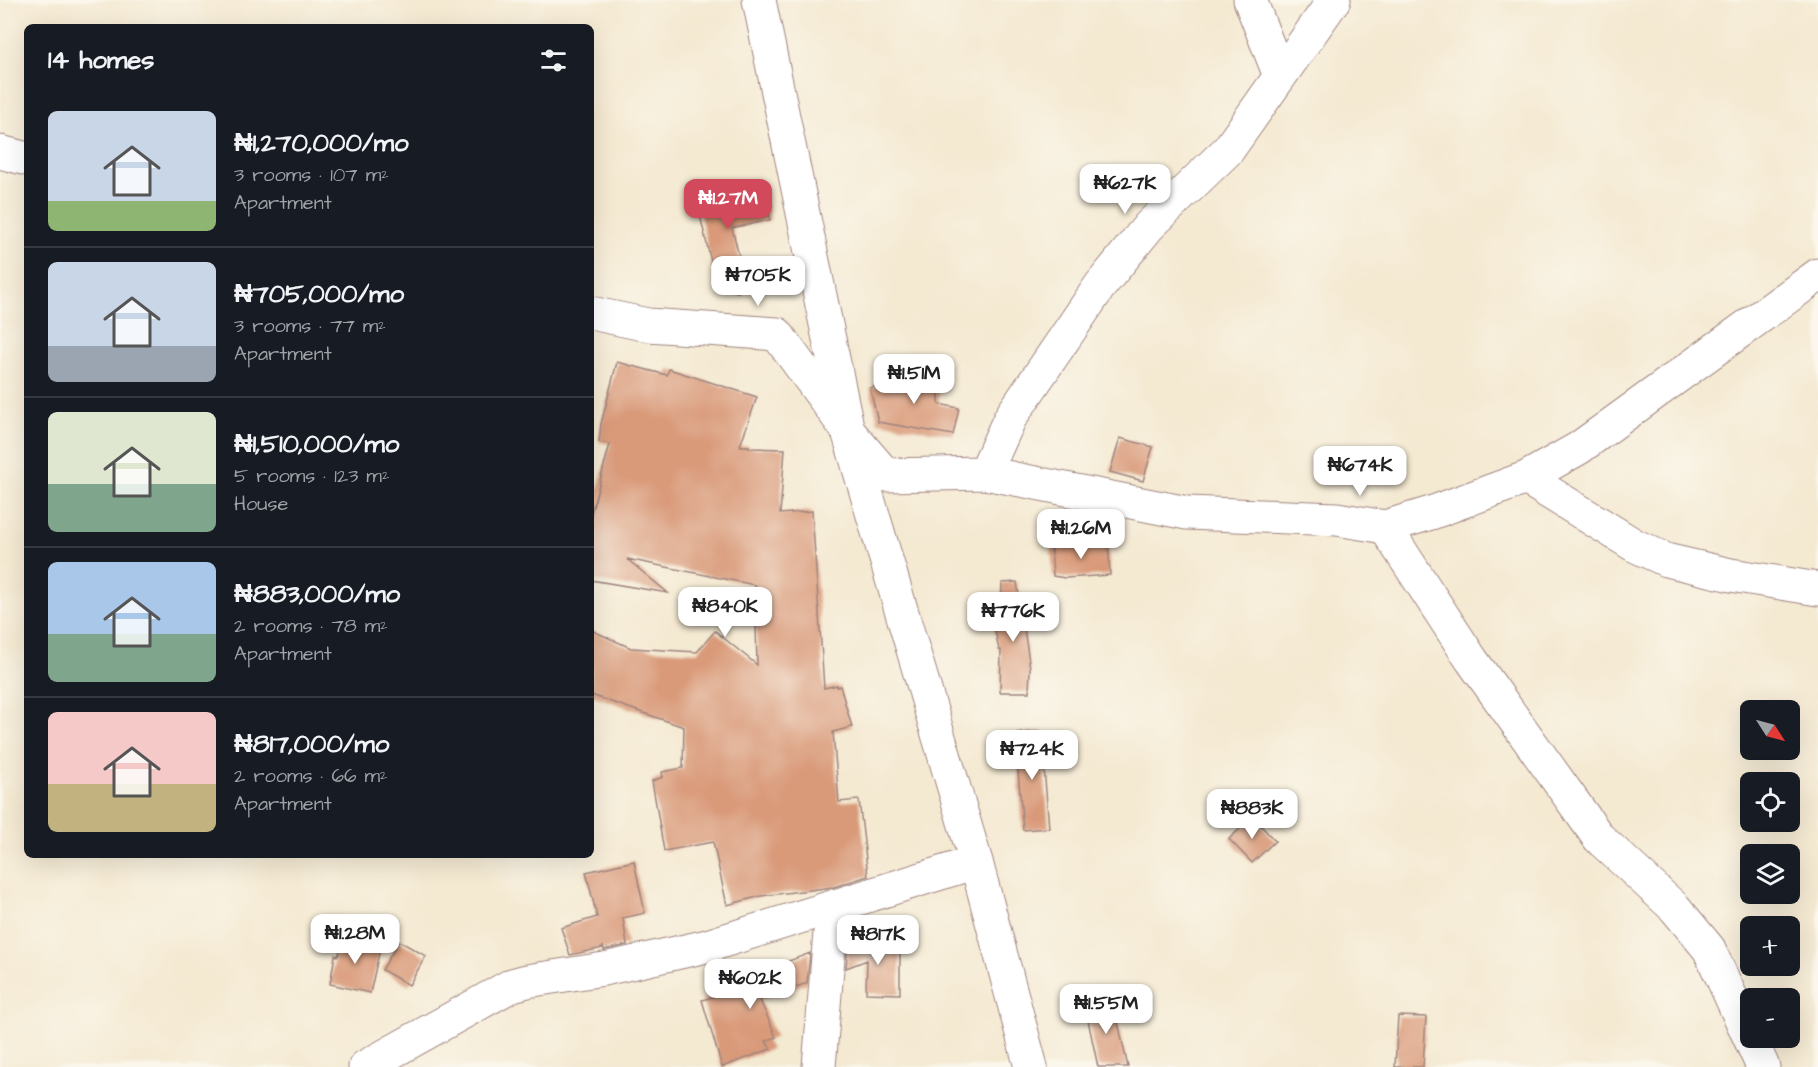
<!DOCTYPE html>
<html lang="en">
<head>
<meta charset="utf-8">
<style>
  :root { --surface:#171b24; --page:#242831; --text:#f1f3f6; --muted:#9ea1a6; --line:#363941; --accent:#d1495b }
  body { margin:0; font-family:"Architects Daughter",sans-serif; background:var(--page); color:var(--text); height:100vh; display:flex; flex-direction:column; font-size:22px; white-space:nowrap }
  * { box-sizing:border-box; margin:0 }
  p { font-size:20px; color:var(--muted) }
  .icon { flex:none; width:33px; height:33px; fill:none; stroke:currentColor; stroke-width:2; stroke-linecap:round; stroke-linejoin:round }
  .map { position:relative; flex:1; overflow:hidden }
  .panel { position:absolute; left:24px; top:24px; width:570px; height:834px; display:flex; flex-direction:column; background:var(--surface); border-radius:9px; box-shadow:0 6px 24px #0002 }
  .panel>* { flex:none }
  .needle { width:39px; rotate:126deg }
  .tools { position:absolute; left:1740px; top:700px; display:grid; gap:12px }
  .tools a { display:grid; place-items:center; width:60px; height:60px; border-radius:9px; background:var(--surface); box-shadow:0 6px 24px #0002; font-size:30px }
  .price { position:absolute; translate:-50% -51px; padding:0 14px; border-radius:12px; background:#fff; color:#222; font-size:20px; line-height:39px; filter:drop-shadow(0 2px 3px #0008) }
  .price::after { content:''; position:absolute; left:50%; top:36px; width:18px; height:14px; margin-left:-9px; background:inherit; clip-path:polygon(0 0,100% 0,50% 100%) }
  .price.active { background:var(--accent); color:#fff }
  ul { padding:0; list-style:none }
  li { display:flex; align-items:center; gap:18px; height:150px; padding:0 24px }
  li+li { border-top:2px solid var(--line) }
  li span { display:grid; place-items:center; flex:none; width:168px; height:120px; border-radius:9px; color:#555 }
  li>.icon { margin-inline-start:auto }
  span .icon { width:72px; height:72px; fill:#fffc; stroke-width:1 }
  li b { font-size:26px }
  h2 { display:flex; justify-content:space-between; align-items:center; height:72px; padding:0 24px; font-size:26px }
  .map>svg:first-child { display:block }
  .building { fill:#d99a79 }
  .lines { fill:none; stroke-linecap:round; stroke-linejoin:round }
  .street-casing { stroke:#9f847e; stroke-width:35 }
  .secondary-casing { stroke:#9f847e; stroke-width:35 }
  .primary-casing { stroke:#9f847e; stroke-width:35 }
  .street { stroke:#fff; stroke-width:33 }
  .secondary { stroke:#fff; stroke-width:33 }
  .primary { stroke:#fff; stroke-width:33 }
</style>
</head>
<body>
<div class="map">
<svg width="1818" height="1067" viewBox="0 0 1818 1067">
  <rect width="100%" height="100%" fill="#fbf7ec"/>
  <filter id="ink" filterUnits="userSpaceOnUse"><feTurbulence type="fractalNoise" baseFrequency=".0167" numOctaves="2"/><feDisplacementMap in="SourceGraphic" scale="12" xChannelSelector="R" yChannelSelector="G"/><feConvolveMatrix kernelMatrix="1 2 1 2 8 2 1 2 1" color-interpolation-filters="sRGB"/></filter>
  <filter id="wash" filterUnits="userSpaceOnUse"><feTurbulence type="fractalNoise" baseFrequency=".008" numOctaves="4" result="noise"/><feDisplacementMap in="SourceGraphic" scale="24" xChannelSelector="R" yChannelSelector="G"/><feGaussianBlur stdDeviation="1.35" result="paint"/><feColorMatrix in="noise" values="0 0 0 0 0 0 0 0 0 0 0 0 0 0 0 0 0 1.4 0 .05"/><feComposite in="paint" operator="in"/></filter>
  <g filter="url(#wash)">
    <rect width="100%" height="100%" fill="#f4e9d1"/>
    <g id="blocks">
      <path class="building" d="M722,187l3,11 38,-9 7,31 -38,8 11,44 -5,20 -21,-5 -22,-93z
        M617,362l50,13 2,-6 88,28 -17,49h9v2l36,1 -5,65 32,-3 12,177 13,-3v2l3,-1 12,41 -19,5 6,70 20,-2 9,76 -34,11 -73,9 -34,9 -14,-63 -49,9 -12,-70 11,-4 -1,-5 21,-4 1,-41 -93,-32v-65l40,18 66,4 18,-21 42,34 -2,-80 -128,-26 41,34 -77,-13v-66l19,-70 -11,-2 2,-18z
        M924,374h15v30l20,4 -6,27 -75,-13 -8,-34z
        M1120,438l33,9 -10,34 -33,-9z
        M1108,541l2,34 -45,3 -12,-2 -2,-31z
        M1017,582l13,86 -1,24h-29l1,-42h-2l-5,-24 7,-1 1,-42z
        M1041,731l8,97 -26,2 -8,-96z
        M1253,817l22,24 -23,22 -23,-24z
        M634,861l11,52 -22,5 4,27 -23,5 -1,-4v2l-33,7 -9,-27 36,-11 -11,-45z
        M346,934l25,9 9,6 -10,44 -40,-9 5,-29 3,1z
        M399,941l27,15 -17,29 -27,-15z
        M900,942v52l-34,-1 1,-33 -21,8 2,-23z
        M810,953l-3,30 -47,17 16,37 -10,4 5,8 -49,18 -20,-67 25,-7 -3,-8z
        M1113,1000l15,67h-30l-13,-61z
        M1398,1016l28,1 -3,50h-28z"/>
    </g>
  </g>
  <g filter="url(#ink)">
    <use href="#blocks" fill-opacity="0" stroke="#9f847e" stroke-width="1.5"/>
    <g class="lines">
      <defs>
        <path id="street" d="M1250,0l30,76
          M848,431l38,44 99,-2 202,40 150,6 48,8 46,-14 95,-35 53,-30 239,-173
          M985,473l25,-55 90,-132 49,-60 79,-76 106,-150
          M1526,478l108,67 32,15 65,15 87,14
          M1385,527l86,132 128,179 76,70 34,41 54,118
          M365,1067l147,-82 15,-4 77,-12 103,-23 269,-84
          M819,1067l13,-159"/>
        <path id="secondary" d="M0,152l27,7
          M591,313l57,12 129,9 71,97"/>
        <path id="primary" d="M759,0l89,431 128,431 55,205"/>
      </defs>
      <use href="#street" class="street-casing"/>
      <use href="#secondary" class="secondary-casing"/>
      <use href="#primary" class="primary-casing"/>
      <use href="#street" class="street"/>
      <use href="#secondary" class="secondary"/>
      <use href="#primary" class="primary"/>
    </g>
  </g>
</svg>
<div class="tools">
<a><svg class="needle" viewBox="-14 -14 28 28"><path d="M0-13l5 13h-10z" fill="#e53935"/><path d="M0 13l5-13h-10z" fill="#9ea1a6"/></svg></a>
<a><svg class="icon" aria-label="locate" viewBox="0 0 24 24"><circle cx="12" cy="12" r="6"/><path d="M12 2v4M12 18v4M2 12h4M18 12h4"/></svg></a>
<a><svg class="icon" aria-label="layers" viewBox="0 0 24 24"><path d="M12 4l9 5-9 5-9-5zM3 14l9 5 9-5"/></svg></a>
<a>+</a>
<a>−</a>
</div>
<b class="price" style="left:1125px;top:215px">₦627K</b>
<b class="price active" style="left:728px;top:230px">₦1.27M</b>
<b class="price" style="left:758px;top:307px">₦705K</b>
<b class="price" style="left:914px;top:405px">₦1.51M</b>
<b class="price" style="left:1360px;top:497px">₦674K</b>
<b class="price" style="left:1081px;top:560px">₦1.26M</b>
<b class="price" style="left:725px;top:638px">₦840K</b>
<b class="price" style="left:1013px;top:643px">₦776K</b>
<b class="price" style="left:1032px;top:781px">₦724K</b>
<b class="price" style="left:1252px;top:840px">₦883K</b>
<b class="price" style="left:355px;top:965px">₦1.28M</b>
<b class="price" style="left:878px;top:966px">₦817K</b>
<b class="price" style="left:750px;top:1010px">₦602K</b>
<b class="price" style="left:1106px;top:1035px">₦1.55M</b>
<section class="panel">
<h2>14 homes<svg class="icon" aria-label="filters" viewBox="0 0 24 24"><path d="M4 7h16M4 17h16"/><circle cx="9" cy="7" r="2"/><circle cx="15" cy="17" r="2"/></svg></h2>
<ul>
<li><span style="background:linear-gradient(#c9d6e8 75%,#8fb573 0)"><svg class="icon" aria-label="home" viewBox="0 0 24 24"><path d="M3 11l9-7 9 7M6 9v11h12V9"/></svg></span><div><b>₦1,270,000/mo</b><p>3 rooms · 107 m²</p><p>Apartment</p></div></li>
<li><span style="background:linear-gradient(#c9d6e8 70%,#9aa5b1 0)"><svg class="icon" aria-label="home" viewBox="0 0 24 24"><path d="M3 11l9-7 9 7M6 9v11h12V9"/></svg></span><div><b>₦705,000/mo</b><p>3 rooms · 77 m²</p><p>Apartment</p></div></li>
<li><span style="background:linear-gradient(#dfe7d0 60%,#7fa58c 0)"><svg class="icon" aria-label="home" viewBox="0 0 24 24"><path d="M3 11l9-7 9 7M6 9v11h12V9"/></svg></span><div><b>₦1,510,000/mo</b><p>5 rooms · 123 m²</p><p>House</p></div></li>
<li><span style="background:linear-gradient(#a9c7e8 60%,#7fa58c 0)"><svg class="icon" aria-label="home" viewBox="0 0 24 24"><path d="M3 11l9-7 9 7M6 9v11h12V9"/></svg></span><div><b>₦883,000/mo</b><p>2 rooms · 78 m²</p><p>Apartment</p></div></li>
<li><span style="background:linear-gradient(#f6c9c9 60%,#c2b280 0)"><svg class="icon" aria-label="home" viewBox="0 0 24 24"><path d="M3 11l9-7 9 7M6 9v11h12V9"/></svg></span><div><b>₦817,000/mo</b><p>2 rooms · 66 m²</p><p>Apartment</p></div></li>
</ul>
</section>
</div>
</body>
</html>
